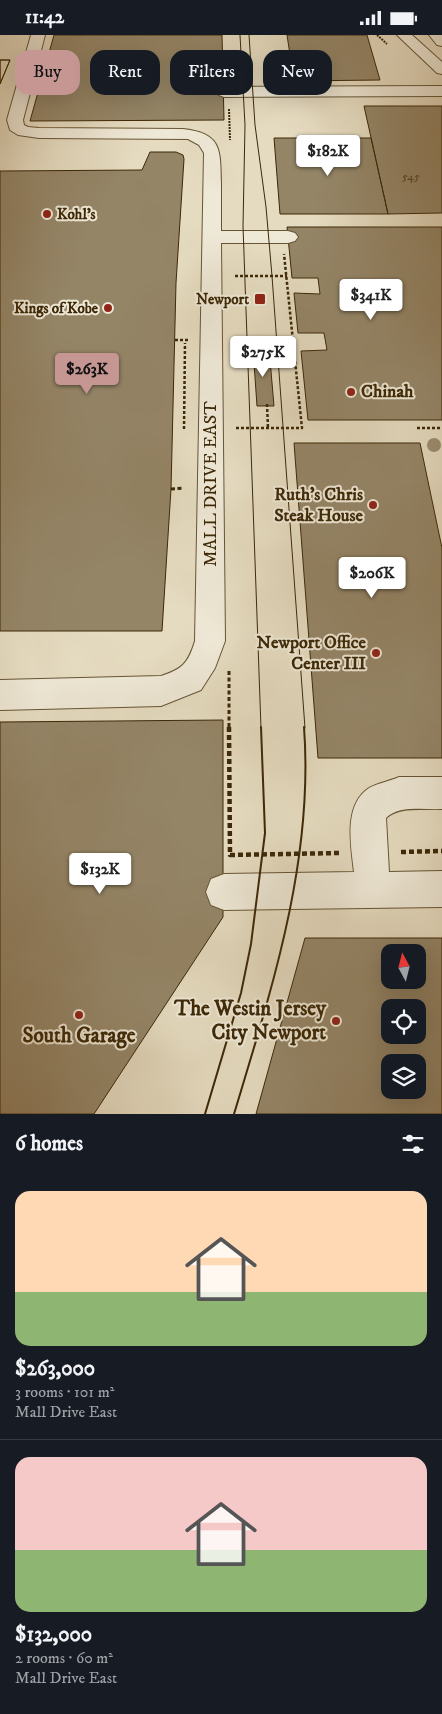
<!DOCTYPE html>
<html lang="en">
<head>
<meta charset="utf-8">
<style>
  :root { --surface:#171b24; --page:#20242c; --text:#f1f3f6; --muted:#9ea1a6; --line:#363941; --accent:#c59692 }
  body { margin:0; font-family:"IM FELL DW Pica",serif; background:var(--page); color:var(--text); height:100vh; display:flex; flex-direction:column; font-size:19px; white-space:nowrap }
  * { box-sizing:border-box; margin:0 }
  p { font-size:16px; color:var(--muted) }
  .icon { flex:none; width:28px; height:28px; fill:none; stroke:currentColor; stroke-width:2; stroke-linecap:round; stroke-linejoin:round }
  .map { position:relative; height:1079px; overflow:hidden }
  .sheet { display:flex; flex-direction:column; background:var(--surface); flex:1 }
  .sheet>* { flex:none }
  .banner { position:absolute; left:15px; top:15px; width:412px; height:45px; display:flex; gap:10px }
  .needle { width:32px; rotate:353deg }
  .controls { position:absolute; left:381px; top:909px; display:grid; gap:10px }
  .controls a { display:grid; place-items:center; width:45px; height:45px; border-radius:10px; background:var(--surface); box-shadow:0 5px 20px #0002; font-size:25px }
  .price { position:absolute; translate:-50% -42px; padding:0 11px; border-radius:5px; background:#fff; color:#222; font-size:16px; line-height:32px; filter:drop-shadow(0 1px 2px #0008) }
  .price::after { content:''; position:absolute; left:50%; top:30px; width:15px; height:11px; margin-left:-8px; background:inherit; clip-path:polygon(0 0,100% 0,50% 100%) }
  .price.selected { background:var(--accent); color:#111 }
  ul { padding:0; list-style:none }
  li { display:grid; align-content:center; gap:10px; height:265px; padding:0 15px }
  li+li { border-top:1px solid var(--line) }
  li span { display:grid; place-items:center; height:155px; border-radius:15px; color:#555 }
  li>.icon { margin-inline-start:auto }
  span .icon { width:90px; height:90px; fill:#fffc; stroke-width:1 }
  li b { font-size:21px }
  h2 { display:flex; justify-content:space-between; align-items:center; height:60px; padding:0 15px; font-size:21px }
  .pill { padding:0 18px; border-radius:15px; background:var(--surface); box-shadow:0 5px 20px #0002; font-size:18px; line-height:45px }
  .pill.selected { background:var(--accent); color:#111 }
  .status { display:flex; justify-content:space-between; align-items:center; height:35px; padding:0 25px; background:var(--surface); direction:ltr }
  .status svg { height:14px; fill:currentColor }
  .map>svg:first-child { display:block }
  .building { fill:#948567; stroke:#3c2807; fill-rule:evenodd }
  .lines { fill:none; stroke-linecap:round; stroke-linejoin:round }
  .minor-casing { stroke:#665535; stroke-width:2 }
  .path-far3 { stroke:#3c2807; stroke-width:2; stroke-dasharray:2 1; stroke-linecap:butt }
  .path-far2 { stroke:#3c2807; stroke-width:2.5; stroke-dasharray:3 2; stroke-linecap:butt }
  .path-far1 { stroke:#3c2807; stroke-width:3; stroke-dasharray:4 2.5; stroke-linecap:butt }
  .path { stroke:#3c2807; stroke-width:4.5; stroke-dasharray:5 3; stroke-linecap:butt }
  .minor { fill:#eee8d6; fill-rule:evenodd }
  .tram-far1 { stroke:#3c2807; stroke-width:1 }
  .tram { stroke:#3c2807; stroke-width:2 }
  .tree { fill:#9b8d70 }
  .poi-dot { fill:#8f2418; stroke:#eee8d6; stroke-width:2 }
  .labels { text-anchor:middle; dominant-baseline:central; stroke-width:4; stroke-linejoin:round; paint-order:stroke }
  .far-number-label { font-size:12px; fill:#523f1f }
  .far-poi-label { font-size:15px; font-weight:bold; fill:#3c2807; stroke:#eee8d6; text-anchor:end }
  .poi-label { font-size:18px; font-weight:bold; fill:#3c2807; stroke:#eee8d6; text-anchor:end }
  .street-label { font-size:18px; fill:#3c2807; stroke:#eee8d6 }
  .near-poi-label { font-size:21px; font-weight:bold; fill:#3c2807; stroke:#eee8d6; text-anchor:end }
</style>
</head>
<body>
<div class="status"><b>11:42</b><svg viewBox="0 0 49 12"><path d="M0 12V9h3v3zM5 12V6h3v6zM10 12V3h3v9zM15 12V0h3v12zM26 1h20v11H26zM47 4h2v5h-2z"/></svg></div>
<div class="map">
<svg width="442" height="1079" viewBox="0 0 442 1079">
  <rect width="100%" height="100%" fill="#e5dbc0"/>
  <filter id="stains"><feTurbulence type="fractalNoise" baseFrequency=".004" numOctaves="4"/><feColorMatrix values="0 0 0 0 .2 0 0 0 0 .09 0 0 0 0 .02 0 0 0 .5 -.17"/></filter>
  <radialGradient id="worn" r=".72"><stop offset=".6" stop-color="#630" stop-opacity="0"/><stop offset="1" stop-color="#630" stop-opacity=".3"/></radialGradient>
  <path class="building" d="M54,0h168l2,85 -194,1z
    M287,0h80l13,45 -86,1z
    M0,25h10l-10,24z
    M0,25h10l-10,24z
    M364,71h78v107l-54,1z
    M274,103h97l17,76h-108z
    M150,117h26l7,3 1,4 -8,124 -5,206 -9,142h-162v-460l142,-1z
    M287,192h155v193h-134l-7,-69 26,-1 -3,-17h-26l-4,-40 26,1 -2,-16h-26z
    M269,313l5,58h-17l-4,-57z
    M294,408h126l22,105v210h-124z
    M223,685v197l-129,197h-94v-392z
    M305,903h137v176h-186zM390,918h28v27h-28zM390,972h28v28h-28zM390,1028h28v27h-28z"/>
  <g class="lines">
    <defs>
      <path id="minor" d="M31,0h14l-22,85 1,5 4,2 11,1 144,1c40,4 37,22 38,55 0,16 0,32 0,47h67l7,2 3,4 -3,4 -7,2h-67l4,398 -10,27 -14,22 -40,16 -161,4v-30l161,-4c21,-7 27,-12 34,-35l9,-488 -5,-8 -11,-6 -149,-1 -21,-3 -8,-5 -3,-10z
        M397,0h15l30,27v12l-5,-1z
        M429,0h13v11l-5,-1z
        M442,51v10l-218,1 -5,-2 -3,-3 3,-3 5,-2z
        M399,742h43v32c-18,1 -43,-4 -56,9l3,54 53,-1v36l-218,3 -13,-5 -5,-13 5,-13 13,-5 130,-2c-3,-26 -11,-67 15,-84 9,-5 21,-7 30,-11z"/>
    </defs>
    <use href="#minor" class="minor-casing"/>
    <path class="path-far3" d="M377,0l10,9
      M229,74l1,31"/>
    <path class="path-far2" d="M235,241h52
      M175,305h13
      M267,369l1,24
      M236,393h66l-18,-174
      M417,393h25
      M184,394l1,-86"/>
    <path class="path-far1" d="M171,454l13,-1
      M229,636v57"/>
    <path class="path" d="M229,692l1,128 110,-2
      M401,817l41,-1"/>
    <use href="#minor" class="minor"/>
    <path class="tram-far1" d="M240,0l5,90 -2,101 18,502
      M249,0l6,90 11,82 6,69 33,452"/>
    <path class="tram" d="M205,1079l36,-121 10,-49 14,-111 -4,-106
      M234,1079c38,-126 80,-254 70,-387"/>
  </g>
  <circle class="tree" cx="434" cy="410" r="7"/>
  <g class="poi-dot">
    <circle cx="47" cy="179" r="5"/>
    <rect x="254" y="258" width="12" height="12" rx="2.5"/>
    <circle cx="108" cy="273" r="5"/>
    <circle cx="351" cy="357" r="5"/>
    <circle cx="373" cy="470" r="5"/>
    <circle cx="376" cy="618" r="5"/>
    <circle cx="79" cy="980" r="5"/>
    <circle cx="336" cy="986" r="5"/>
  </g>
  <g class="labels">
    <g class="far-number-label">
      <text x="411" y="141">545</text>
    </g>
    <g class="far-poi-label">
      <text x="57" y="179" text-anchor="start">Kohl's</text>
      <text x="249" y="264">Newport</text>
      <text x="98" y="273">Kings of Kobe</text>
    </g>
    <g class="poi-label">
      <text x="361" y="357" text-anchor="start">Chinah</text>
      <text x="363" y="460">Ruth's Chris<tspan x="363" dy="21">Steak House</tspan></text>
      <text x="366" y="608">Newport Office<tspan x="366" dy="21">Center III</tspan></text>
    </g>
    <g class="street-label">
      <text transform="translate(211 449) rotate(-90)">MALL DRIVE EAST</text>
    </g>
    <g class="near-poi-label">
      <text x="326" y="974">The Westin Jersey<tspan x="326" dy="24">City Newport</tspan></text>
      <text x="79" y="1001" text-anchor="middle">South Garage</text>
    </g>
  </g>
  <rect width="100%" height="100%" filter="url(#stains)"/>
  <rect width="100%" height="100%" fill="url(#worn)"/>
</svg>
<div class="controls">
<a><svg class="needle" viewBox="-14 -14 28 28"><path d="M0-13l5 13h-10z" fill="#e53935"/><path d="M0 13l5-13h-10z" fill="#9ea1a6"/></svg></a>
<a><svg class="icon" aria-label="locate" viewBox="0 0 24 24"><circle cx="12" cy="12" r="6"/><path d="M12 2v4M12 18v4M2 12h4M18 12h4"/></svg></a>
<a><svg class="icon" aria-label="layers" viewBox="0 0 24 24"><path d="M12 4l9 5-9 5-9-5zM3 14l9 5 9-5"/></svg></a>
</div>
<b class="price" style="left:328px;top:142px">$182K</b>
<b class="price" style="left:371px;top:286px">$341K</b>
<b class="price" style="left:263px;top:343px">$275K</b>
<b class="price selected" style="left:87px;top:360px">$263K</b>
<b class="price" style="left:372px;top:564px">$206K</b>
<b class="price" style="left:100px;top:860px">$132K</b>
<div class="banner">
<a class="pill selected">Buy</a>
<a class="pill">Rent</a>
<a class="pill">Filters</a>
<a class="pill">New</a>
</div>
</div>
<section class="sheet">
<h2>6 homes<svg class="icon" aria-label="filters" viewBox="0 0 24 24"><path d="M4 7h16M4 17h16"/><circle cx="9" cy="7" r="2"/><circle cx="15" cy="17" r="2"/></svg></h2>
<ul>
<li><span style="background:linear-gradient(#ffd9b3 65%,#8fb573 0)"><svg class="icon" aria-label="home" viewBox="0 0 24 24"><path d="M3 11l9-7 9 7M6 9v11h12V9"/></svg></span><div><b>$263,000</b><p>3 rooms · 101 m²</p><p>Mall Drive East</p></div></li>
<li><span style="background:linear-gradient(#f6c9c9 60%,#8fb573 0)"><svg class="icon" aria-label="home" viewBox="0 0 24 24"><path d="M3 11l9-7 9 7M6 9v11h12V9"/></svg></span><div><b>$132,000</b><p>2 rooms · 60 m²</p><p>Mall Drive East</p></div></li>
</ul>
</section>
</body>
</html>
